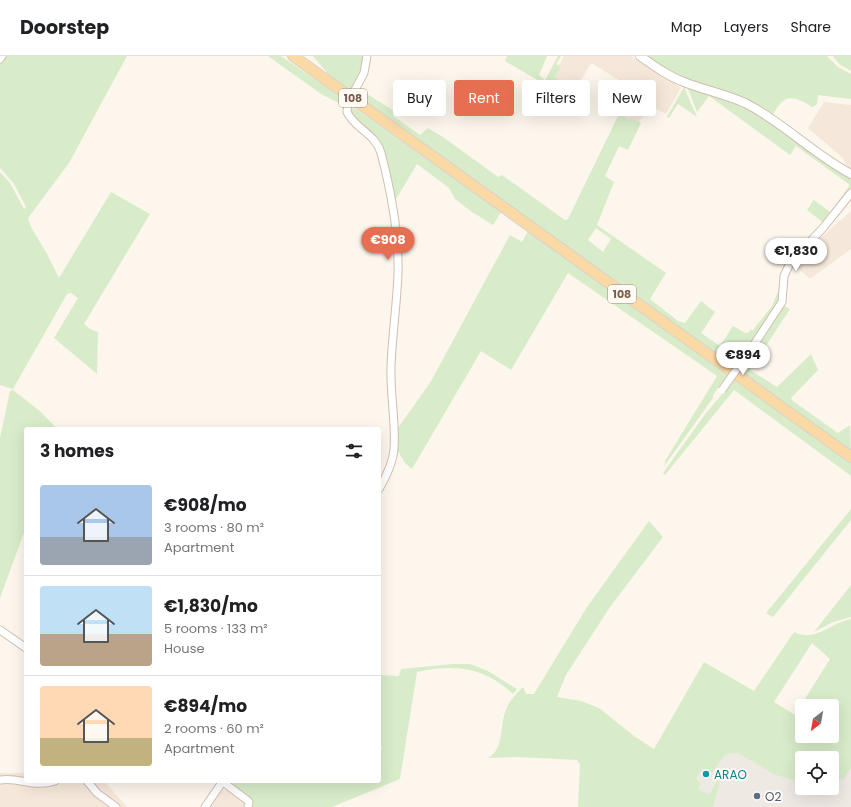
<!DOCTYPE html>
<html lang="en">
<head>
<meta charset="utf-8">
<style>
  :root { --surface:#fff; --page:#f6f6f6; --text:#202124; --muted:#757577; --line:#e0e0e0; --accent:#e76f51 }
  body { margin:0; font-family:Poppins,sans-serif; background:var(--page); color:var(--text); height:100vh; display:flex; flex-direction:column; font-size:15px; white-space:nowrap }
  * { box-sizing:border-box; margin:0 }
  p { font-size:13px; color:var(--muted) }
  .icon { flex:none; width:22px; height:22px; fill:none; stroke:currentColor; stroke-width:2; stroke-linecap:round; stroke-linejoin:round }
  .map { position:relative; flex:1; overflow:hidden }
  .drawer { position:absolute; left:24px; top:371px; width:357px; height:356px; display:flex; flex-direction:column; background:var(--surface); border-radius:4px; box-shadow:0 4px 16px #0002 }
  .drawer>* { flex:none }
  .banner { position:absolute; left:393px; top:24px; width:380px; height:36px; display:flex; gap:8px }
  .needle { width:26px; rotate:211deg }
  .controls { position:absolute; left:795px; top:643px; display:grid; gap:8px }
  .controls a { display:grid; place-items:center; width:44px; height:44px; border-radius:4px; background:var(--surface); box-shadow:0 4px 16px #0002; font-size:20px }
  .price { position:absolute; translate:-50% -34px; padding:0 9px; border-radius:14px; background:#fff; color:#222; font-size:13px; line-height:26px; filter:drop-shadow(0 1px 2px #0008) }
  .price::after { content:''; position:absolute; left:50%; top:24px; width:12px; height:9px; margin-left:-6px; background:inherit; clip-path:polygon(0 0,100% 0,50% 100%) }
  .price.current { background:var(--accent); color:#fff }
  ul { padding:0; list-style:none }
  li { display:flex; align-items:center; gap:12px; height:100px; padding:0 16px }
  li+li { border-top:1px solid var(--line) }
  li span { display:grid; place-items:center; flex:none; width:112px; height:80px; border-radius:4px; color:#555 }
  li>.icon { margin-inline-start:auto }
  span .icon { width:48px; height:48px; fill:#fffc; stroke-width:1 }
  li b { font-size:17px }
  h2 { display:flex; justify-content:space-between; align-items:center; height:48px; padding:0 16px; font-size:17px }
  .tag { padding:0 14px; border-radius:4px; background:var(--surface); box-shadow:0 4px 16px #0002; font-size:14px; line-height:36px }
  .tag.current { background:var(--accent); color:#fff }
  header { display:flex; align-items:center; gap:24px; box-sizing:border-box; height:56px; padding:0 20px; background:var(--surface); border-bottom:1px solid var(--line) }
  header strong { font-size:19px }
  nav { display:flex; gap:22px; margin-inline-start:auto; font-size:14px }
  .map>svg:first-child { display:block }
  .residential { fill:#f5e8da }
  .industrial { fill:#efe9e4; fill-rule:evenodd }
  .green { fill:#d8ecc9; fill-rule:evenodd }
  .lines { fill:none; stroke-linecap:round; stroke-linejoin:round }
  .minor-casing { stroke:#d1beb0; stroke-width:9 }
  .tertiary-casing { stroke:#d1beb0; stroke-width:10 }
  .primary-casing { stroke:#dad1cd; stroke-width:12 }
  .minor { stroke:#fff; stroke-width:7 }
  .tertiary { stroke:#fff; stroke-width:8 }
  .primary { stroke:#fbd9a5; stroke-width:10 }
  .minor-bridge-casing { stroke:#d1beb0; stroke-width:9; stroke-linecap:butt }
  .minor-bridge { stroke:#fff; stroke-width:7 }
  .culture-dot { fill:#0f9aa8; stroke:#fffaf3; stroke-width:1.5 }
  .service-dot { fill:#5c6f8a; stroke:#fffaf3; stroke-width:1.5 }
  .labels { text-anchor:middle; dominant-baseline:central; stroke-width:4; stroke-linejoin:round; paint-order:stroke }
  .shield { fill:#fffaf3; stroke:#a28b7f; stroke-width:1 }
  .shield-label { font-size:11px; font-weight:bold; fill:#7a5c4d }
  .culture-label { font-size:12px; fill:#0d838f; stroke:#fffaf3; text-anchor:start }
  .service-label { font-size:12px; fill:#4e5e75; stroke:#fffaf3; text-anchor:start }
</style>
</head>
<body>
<header>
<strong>Doorstep</strong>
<nav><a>Map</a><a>Layers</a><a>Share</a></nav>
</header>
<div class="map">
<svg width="851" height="751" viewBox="0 0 851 751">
  <rect width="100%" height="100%" fill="#fdf6ec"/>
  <path class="residential" d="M564,0h67l50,32 -15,26 -16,-8 -12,18 -20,-10 14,-26 -41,-25 -23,40 -23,-14z
    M824,46l27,3v71l-8,-18 -35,-30z
    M851,155v38l-41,30 -18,-16z
    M0,717h26v8h78l23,26h-127z
    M219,732l28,10 -4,9h-41z"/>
  <path class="industrial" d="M706,609l96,71 49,16v55h-228zM802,702h30v30h-30z"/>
  <path class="green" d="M5,0h122l-58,107 -41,55 3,9 16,27 12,24 52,-86 39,22 -66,110 6,5 8,3 -1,42 -43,-36 24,-40 -7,-5 -4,1 -54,95 -13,-4v-213l10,11 14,26 2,-2 -12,-23 -14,-16v-105z
    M268,0h13l54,37 6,7v4l-20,-10z
    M313,0h52l-1,12 -12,21 -4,1 -14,-9z
    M507,0h40l-8,19 6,5 13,-24h3l-5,8 5,3 -7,10 5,3 -5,10 4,2 1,-3 13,7 -3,7 -24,-13 1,-5 -41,-24z
    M645,0h182l11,11 13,7v25l-33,-4 -1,9 -4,3c-22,-12 -29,-14 -41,10l-89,-38z
    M833,0h18v15l-12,-7z
    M687,30l48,16 22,11 72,53 22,12v13l-26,33 -18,-14 7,-10 16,12 20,-27 -54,-39 -6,9 -81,-59 -12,16z
    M684,31l13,30 -19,-13 -9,14 -2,-1 2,-4z
    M361,34l33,21 -1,5 27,19 8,-7 15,9 55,40 4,-2 63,45 3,-1 51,-105 11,6 1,-2 10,5 -13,27 -9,-4 -14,30 9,6 -17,43 69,48 -16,26 28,22 7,2 16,-22 14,11 -14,21 19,13 13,-20 12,7h3l3,-4 1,2 20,-25 9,-22v13l-29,47 -3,1 -16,22 -372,-268zM596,172l15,11 -8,13 -15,-12z
    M353,52l3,1 145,103 -8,13 -21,-13 -17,-13 -6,-11 -32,-24 -24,40 -12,-57 -5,-10 -14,-11 -12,-14v-3z
    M528,175l199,144 -14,20v3l-48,67v-4l52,-85 -149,-103 -57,97 -30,-19 -69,118 -7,-6 -9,-15 -1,-16 35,-49 80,-148 12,7z
    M783,249l7,4 -40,61 27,17 34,-33 7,16 -27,28 2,3 45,32 12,-8 1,26 -111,-79z
    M734,324l117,83v13l-117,-86 -69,85 -2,-2 43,-60z
    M13,334l28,22 16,17h-31v98l-26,71v-160l10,-47z
    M851,453v11l-78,97 -7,-4z
    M649,465l14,16 -53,70 -44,68 -9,22 24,4 18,7 35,28 20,13 50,-87 50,29 40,-59c21,11 36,-9 57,-13v149l-7,11 -12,2v-23h-30v24l-26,-7 -38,-22h-7l-7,3 -12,17 -10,-5 -6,11 5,4 -3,6 11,6 8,-14 -2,-1 9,-15 -11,42h-135l2,-43 -3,-4 -61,-3 -28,1c17,-9 11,-33 18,-48 3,-9 10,-16 17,-23l3,7h8l53,-87zM812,587l18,16 -35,56 -21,-13zM802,650h30v30h-30z
    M851,529v32l-18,5 -19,10z
    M453,608h17l18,7 29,18 -4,5c-29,-27 -58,-30 -96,-22l-17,107 -68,28h-82l-24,-26h153v-23l3,-11 -3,-2v-76l1,6 19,1 2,-7z"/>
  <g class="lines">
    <defs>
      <path id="minor" d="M367,0l-3,17 -16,30 -1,9c8,17 28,21 34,41 10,38 18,81 17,120 -1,31 -6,63 -7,94 -1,27 5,55 3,82 -1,13 -8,28 -15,40
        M0,3l2,-3
        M749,296l33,-50 2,-26 6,-13 33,-35 28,-35
        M0,574l26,18
        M0,724c21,-3 33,8 55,1
        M87,725l10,12 19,14
        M223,726l24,18 2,2 -1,5
        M205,751l18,-26"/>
      <path id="tertiary" d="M640,0c14,10 28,20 44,26 20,8 41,12 61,21 38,19 68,51 106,71"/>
      <path id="primary" d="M293,0l558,401"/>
    </defs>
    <use href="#minor" class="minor-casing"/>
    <use href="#tertiary" class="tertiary-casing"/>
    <use href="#primary" class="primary-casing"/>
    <use href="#minor" class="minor"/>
    <use href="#tertiary" class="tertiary"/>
    <use href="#primary" class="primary"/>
    <defs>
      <path id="minor-bridge" d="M722,334l27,-38"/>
    </defs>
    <use href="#minor-bridge" class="minor-bridge-casing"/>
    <use href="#minor-bridge" class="minor-bridge"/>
  </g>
  <circle class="culture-dot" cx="706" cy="718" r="4"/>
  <circle class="service-dot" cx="757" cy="740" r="4"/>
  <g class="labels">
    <g class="shield">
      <rect x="339" y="33" width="28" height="18" rx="3"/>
      <rect x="608" y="229" width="28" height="18" rx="3"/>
    </g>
    <g class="shield-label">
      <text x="353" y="42">108</text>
      <text x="622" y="238">108</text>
    </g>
    <g class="culture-label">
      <text x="714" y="718">ARAO</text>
    </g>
    <g class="service-label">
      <text x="765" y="740">O2</text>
    </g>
  </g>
</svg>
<div class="controls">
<a><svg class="needle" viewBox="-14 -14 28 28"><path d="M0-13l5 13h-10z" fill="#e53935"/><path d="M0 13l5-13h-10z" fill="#757577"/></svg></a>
<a><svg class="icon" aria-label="locate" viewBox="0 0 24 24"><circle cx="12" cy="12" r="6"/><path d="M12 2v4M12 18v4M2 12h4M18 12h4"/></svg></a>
</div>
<b class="price current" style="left:388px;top:205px">€908</b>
<b class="price" style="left:796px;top:216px">€1,830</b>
<b class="price" style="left:743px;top:320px">€894</b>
<div class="banner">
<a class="tag">Buy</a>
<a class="tag current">Rent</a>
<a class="tag">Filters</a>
<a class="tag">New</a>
</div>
<section class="drawer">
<h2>3 homes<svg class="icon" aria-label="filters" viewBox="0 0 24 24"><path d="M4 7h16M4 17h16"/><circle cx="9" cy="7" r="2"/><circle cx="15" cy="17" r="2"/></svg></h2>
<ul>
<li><span style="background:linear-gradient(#a9c7e8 65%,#9aa5b1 0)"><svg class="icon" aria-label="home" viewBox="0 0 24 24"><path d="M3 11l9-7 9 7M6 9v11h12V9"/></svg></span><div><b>€908/mo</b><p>3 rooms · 80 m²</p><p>Apartment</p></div></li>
<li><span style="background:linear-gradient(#bfe0f5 60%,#b9a48a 0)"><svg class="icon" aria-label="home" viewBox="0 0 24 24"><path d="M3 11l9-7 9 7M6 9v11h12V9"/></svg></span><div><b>€1,830/mo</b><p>5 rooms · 133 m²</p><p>House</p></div></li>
<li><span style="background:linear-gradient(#ffd9b3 65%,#c2b280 0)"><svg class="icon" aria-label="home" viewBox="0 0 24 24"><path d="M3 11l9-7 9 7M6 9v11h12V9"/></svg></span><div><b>€894/mo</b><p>2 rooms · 60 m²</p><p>Apartment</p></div></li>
</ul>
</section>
</div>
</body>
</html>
